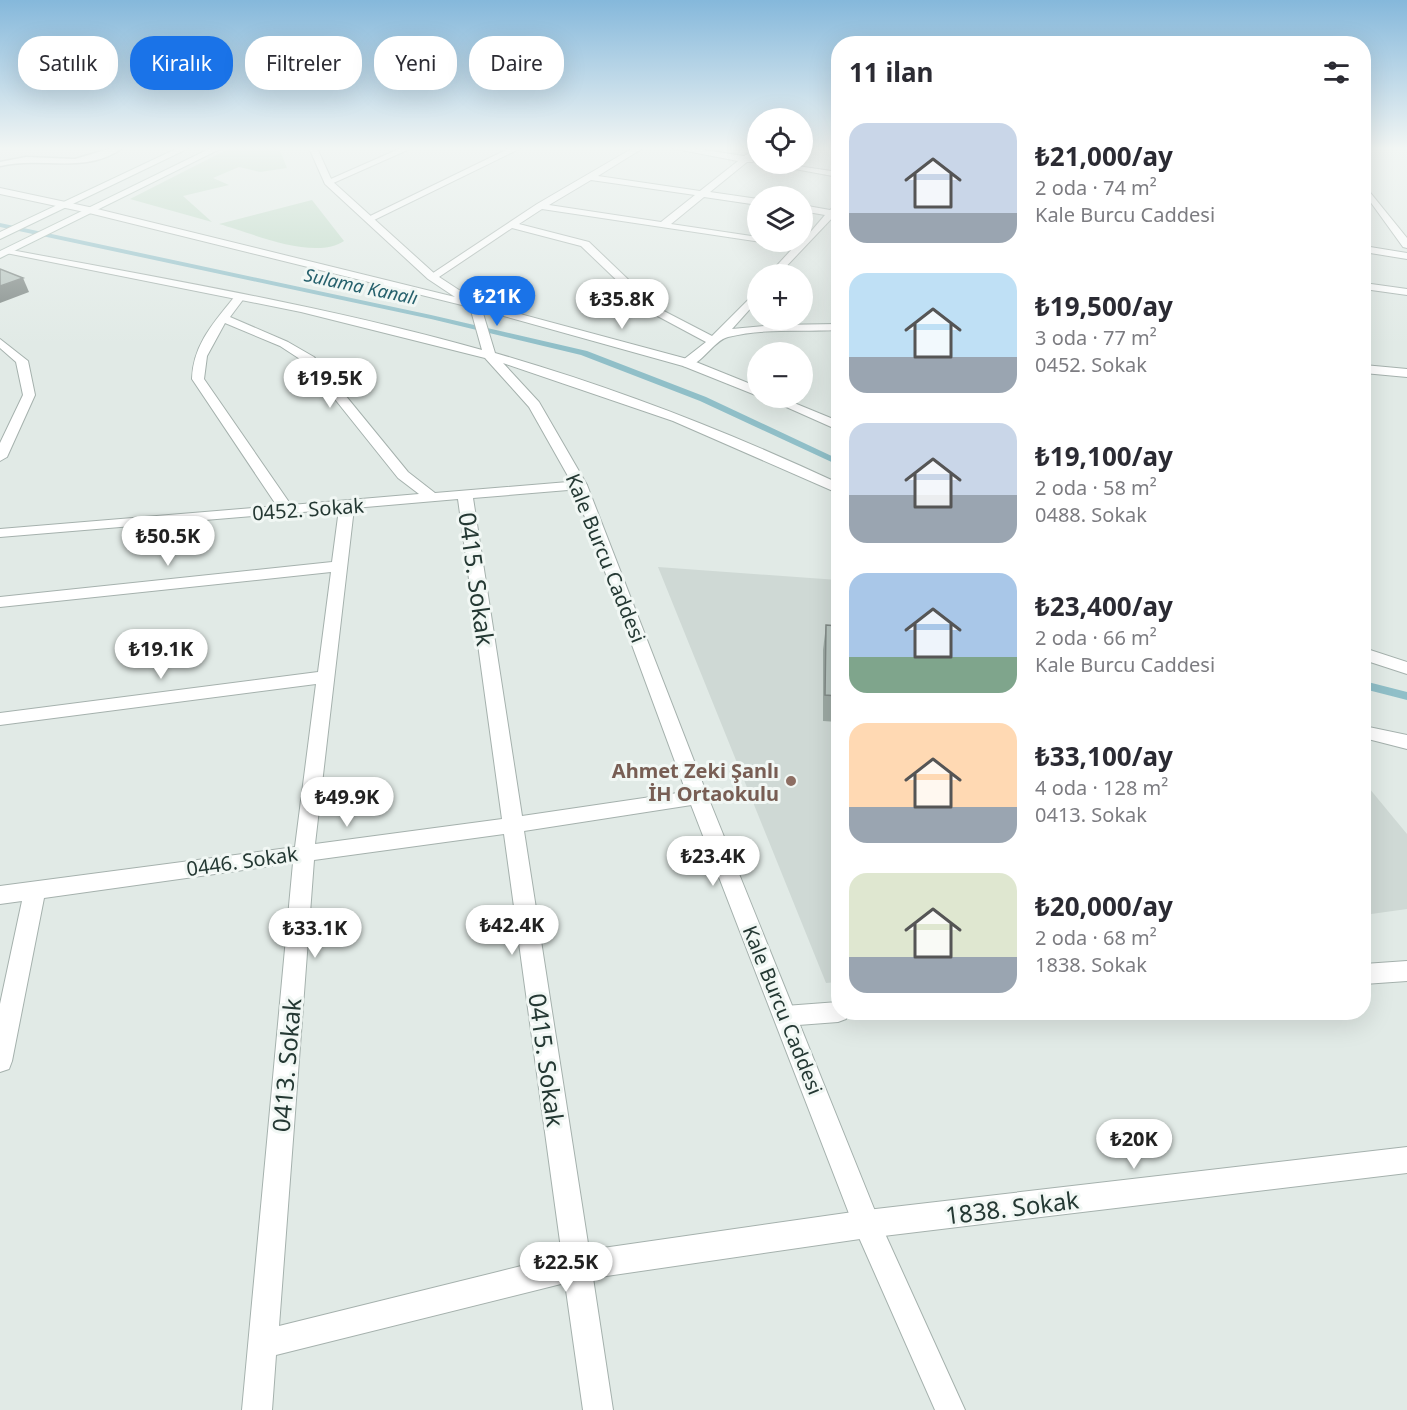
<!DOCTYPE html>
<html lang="tr">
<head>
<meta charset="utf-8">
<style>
  :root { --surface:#fff; --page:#f2f2f3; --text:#2b2b33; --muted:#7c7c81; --accent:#1a73e8 }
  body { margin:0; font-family:"Noto Sans",sans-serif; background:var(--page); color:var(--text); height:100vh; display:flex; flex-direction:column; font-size:22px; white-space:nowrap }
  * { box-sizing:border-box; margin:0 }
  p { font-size:20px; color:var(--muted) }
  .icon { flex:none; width:33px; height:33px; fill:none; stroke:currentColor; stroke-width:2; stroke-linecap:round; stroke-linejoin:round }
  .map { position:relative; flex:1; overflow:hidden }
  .details { position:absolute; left:831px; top:36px; width:540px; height:984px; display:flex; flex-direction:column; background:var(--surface); border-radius:24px; box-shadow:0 6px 24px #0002 }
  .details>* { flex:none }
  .guide { position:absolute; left:18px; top:36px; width:570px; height:54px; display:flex; gap:12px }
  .controls { position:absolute; left:747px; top:108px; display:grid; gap:12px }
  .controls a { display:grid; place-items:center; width:66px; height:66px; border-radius:50%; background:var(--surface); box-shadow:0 6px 24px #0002; font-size:30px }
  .price { position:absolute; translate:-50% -51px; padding:0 14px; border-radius:21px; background:#fff; color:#222; font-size:20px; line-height:39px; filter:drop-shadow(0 2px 3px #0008) }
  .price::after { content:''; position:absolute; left:50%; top:36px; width:18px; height:14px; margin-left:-9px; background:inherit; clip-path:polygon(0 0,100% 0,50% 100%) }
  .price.on { background:var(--accent); color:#fff }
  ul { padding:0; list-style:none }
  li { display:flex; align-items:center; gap:18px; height:150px; padding:0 18px }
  li span { display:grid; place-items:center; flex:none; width:168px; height:120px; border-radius:18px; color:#555 }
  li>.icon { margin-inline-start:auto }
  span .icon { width:72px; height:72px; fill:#fffc; stroke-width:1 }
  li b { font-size:26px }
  h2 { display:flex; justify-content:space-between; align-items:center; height:72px; padding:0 18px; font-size:26px }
  .tag { padding:0 21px; border-radius:24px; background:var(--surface); box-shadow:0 6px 24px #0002; font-size:21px; line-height:54px }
  .tag.on { background:var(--accent); color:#fff }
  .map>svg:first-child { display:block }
  .built { fill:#cfd9d5 }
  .green { fill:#bcd8c4 }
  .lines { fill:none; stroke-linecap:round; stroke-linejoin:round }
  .stream { fill:#90bfc8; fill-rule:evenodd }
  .service-casing { stroke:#a5b1ad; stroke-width:3 }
  .minor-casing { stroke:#a5b1ad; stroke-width:2 }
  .tertiary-casing { stroke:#a5b1ad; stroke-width:2 }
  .secondary-casing { stroke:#a2b4ad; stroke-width:2 }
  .service { fill:#fff; fill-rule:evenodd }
  .minor { fill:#fff; fill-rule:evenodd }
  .tertiary { fill:#fff; fill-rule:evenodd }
  .secondary { fill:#fff; fill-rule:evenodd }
  .wall { fill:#9da9a4 }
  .shaded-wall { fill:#808986 }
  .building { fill:#b7c4bf; stroke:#808986; stroke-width:1.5 }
  .education-dot { fill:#8d6e63; stroke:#f1f7f4; stroke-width:2 }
  .labels { text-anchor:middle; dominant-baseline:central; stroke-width:6; stroke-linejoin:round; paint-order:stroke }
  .far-water-label { font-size:18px; font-style:italic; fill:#25606c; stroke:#f1f7f4 }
  .street-label { font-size:20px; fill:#243833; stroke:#f1f7f4 }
  .education-label { font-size:20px; font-weight:bold; fill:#785e54; stroke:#f1f7f4; text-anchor:end }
  .near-street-label { font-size:24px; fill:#243833; stroke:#f1f7f4 }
</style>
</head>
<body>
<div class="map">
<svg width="1407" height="1410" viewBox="0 0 1407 1410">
  <rect width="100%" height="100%" fill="#e1eae6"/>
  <path class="built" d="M658,567l180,13v402l-12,1z
    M1364,782l43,52v75l-43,6z"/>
  <path class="green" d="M230,148h49l8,20 -27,4 -21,-5 -26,11 16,7 -46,11 29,26 -82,-23z
    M312,200l32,41c-30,20 -92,-8 -125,-17z"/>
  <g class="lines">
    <path class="stream" d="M0,223l431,92 156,36 119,46 132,62v6l-138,-64 -119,-46 -150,-36 -431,-92z
      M1364,681l43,11v8l-43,-11z"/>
    <defs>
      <path id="service" d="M112,148h10c-36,27 -82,8 -122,18v-4l26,-5 49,2z"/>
      <path id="minor" d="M401,148h11l-81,36 -7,-2z
        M510,148h11l-149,73 -8,-2z
        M633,148h10l-45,28 102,15 38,-30 -67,-13h20l53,8 14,-8v6l-6,4 1,4h-6l-37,30 48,7v6l-54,-8 -33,27 87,13v5h3l-219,-33 -23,15 70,18 69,66 54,28 46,-46v10l-26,29 42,-4 64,-1v6c-36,2 -75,-2 -110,7 -16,4 -28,32 -45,29v-6l23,-18 -56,-30 -69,-66 -69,-18 -76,51 -9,-2 110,-73zM591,180l104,15 -34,27 -112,-17z
        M768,164h16l54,8v5z
        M1364,185l43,53v10l-4,-1 -39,-54z
        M838,204v13l-4,-1 -55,58h-10l24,-26 -25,-3 -5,-3h39l23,-27 -23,-4v-6l28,5z
        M1364,246l43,7v6l-43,-7z
        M1364,283l43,6v6l-43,-6z
        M236,295l9,2 -15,20 58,25 26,15 94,115 27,21 145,-12 7,4 -7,4 -107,9 49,318 176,-26 7,2 3,5 -3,5 -7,2 -174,27 65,419 278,-40 540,-63v26l-540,65 -274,40 20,132h-30l-18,-127 -289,72 -4,55h-30l51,-547 -249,35 -32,163 -3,8 -9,3v-68l22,-103 -22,3v-18l295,-39 21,-163 -316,41v-12l318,-41 13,-100 -331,35v-10l332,-35 7,-53 -339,28v-8l277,-23 -85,-127c1,-35 23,-58 44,-84zM225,323l55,23 26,17 92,115 21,16 -128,11 -87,-126 3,-23zM458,499l44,320 -187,25 39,-336zM504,834l58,422 -283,70 35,-466z
        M0,339l28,22 7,34 -28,62 -7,4v-18l23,-48 -7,-33 -16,-14z
        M1364,365l43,4v8l-43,-4z
        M1407,961v20l-43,3v-20z
        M838,1002v10h11l-3,7 -8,3 -53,4 -8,-3 -4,-7 4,-7 8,-3z"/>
      <path id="tertiary" d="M309,148h8l15,33 104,94 43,28 212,57 67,27v9l-75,-30 -201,-56 13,43c118,34 232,78 343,130v9l-5,-1 -160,-70 -170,-58 36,39 48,83 121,312 169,419 88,194h-30l-82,-186 -165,-427 -115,-312 -44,-78 -44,-49 -184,-46 -300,-60 5,-3c159,30 320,57 476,101l-12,-43 -381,-94 -89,-19v-6l89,19 366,90 -27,-18 -103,-95z
        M766,398h16l56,23v9z
        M1364,648l43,14v12l-43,-14z
        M1364,726l43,9v14l-43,-11z"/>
      <path id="secondary" d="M178,148h11l-189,91v-7z
        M211,148h11l-222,110v-7z"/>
    </defs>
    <use href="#service" class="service-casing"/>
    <use href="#minor" class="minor-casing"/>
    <use href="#tertiary" class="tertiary-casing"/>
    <use href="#secondary" class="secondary-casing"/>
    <use href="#service" class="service"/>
    <use href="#minor" class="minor"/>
    <use href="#tertiary" class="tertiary"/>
    <use href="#secondary" class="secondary"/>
  </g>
  <path class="wall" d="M826,625l12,1v96l-15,-1v-71z"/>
  <path class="shaded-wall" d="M23,278l6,14 -29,11v-17z"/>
  <path class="building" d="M0,269l23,9 -23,8z
    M826,625l12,1v70l-13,-1z"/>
  <linearGradient id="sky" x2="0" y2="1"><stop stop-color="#85b8db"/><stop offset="0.43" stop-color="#f2f6f4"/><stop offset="1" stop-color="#f2f6f4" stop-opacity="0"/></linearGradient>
  <rect width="1407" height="345" fill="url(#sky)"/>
  <circle class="education-dot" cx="791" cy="781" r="6"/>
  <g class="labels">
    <g class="far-water-label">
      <text transform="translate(361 286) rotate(12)">Sulama Kanalı</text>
    </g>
    <g class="street-label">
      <text transform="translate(308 509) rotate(-4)">0452. Sokak</text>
      <text transform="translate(606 558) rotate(68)">Kale Burcu Caddesi</text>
      <text transform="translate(242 861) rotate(-8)">0446. Sokak</text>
      <text transform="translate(783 1010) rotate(68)">Kale Burcu Caddesi</text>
    </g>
    <g class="education-label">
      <text x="779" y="770">Ahmet Zeki Şanlı<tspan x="779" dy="23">İH Ortaokulu</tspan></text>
    </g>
    <g class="near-street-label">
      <text transform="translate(477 579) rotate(82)">0415. Sokak</text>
      <text transform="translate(547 1060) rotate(82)">0415. Sokak</text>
      <text transform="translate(286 1065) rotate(-85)">0413. Sokak</text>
      <text transform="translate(1012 1207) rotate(-7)">1838. Sokak</text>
    </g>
  </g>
</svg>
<div class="controls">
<a><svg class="icon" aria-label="locate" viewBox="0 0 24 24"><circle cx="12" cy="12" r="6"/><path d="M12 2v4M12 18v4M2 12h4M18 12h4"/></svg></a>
<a><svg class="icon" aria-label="layers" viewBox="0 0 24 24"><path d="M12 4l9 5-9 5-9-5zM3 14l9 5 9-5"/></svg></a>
<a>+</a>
<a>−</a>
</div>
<b class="price on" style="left:497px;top:327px">₺21K</b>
<b class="price" style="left:622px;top:330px">₺35.8K</b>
<b class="price" style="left:330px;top:409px">₺19.5K</b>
<b class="price" style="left:168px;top:567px">₺50.5K</b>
<b class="price" style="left:161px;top:680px">₺19.1K</b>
<b class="price" style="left:347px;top:828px">₺49.9K</b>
<b class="price" style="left:713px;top:887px">₺23.4K</b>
<b class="price" style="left:512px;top:956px">₺42.4K</b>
<b class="price" style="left:315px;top:959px">₺33.1K</b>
<b class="price" style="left:1134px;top:1170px">₺20K</b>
<b class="price" style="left:566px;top:1293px">₺22.5K</b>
<div class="guide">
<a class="tag">Satılık</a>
<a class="tag on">Kiralık</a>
<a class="tag">Filtreler</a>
<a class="tag">Yeni</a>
<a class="tag">Daire</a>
</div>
<section class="details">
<h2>11 ilan<svg class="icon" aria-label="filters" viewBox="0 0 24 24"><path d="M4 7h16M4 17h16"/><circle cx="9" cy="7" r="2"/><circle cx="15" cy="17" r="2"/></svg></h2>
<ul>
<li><span style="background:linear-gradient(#c9d6e8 75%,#9aa5b1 0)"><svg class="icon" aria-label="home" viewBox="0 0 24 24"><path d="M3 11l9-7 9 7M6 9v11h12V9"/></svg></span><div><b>₺21,000/ay</b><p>2 oda · 74 m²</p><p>Kale Burcu Caddesi</p></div></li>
<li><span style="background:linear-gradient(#bfe0f5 70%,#9aa5b1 0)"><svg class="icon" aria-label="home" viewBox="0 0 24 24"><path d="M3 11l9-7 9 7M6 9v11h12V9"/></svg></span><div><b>₺19,500/ay</b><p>3 oda · 77 m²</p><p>0452. Sokak</p></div></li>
<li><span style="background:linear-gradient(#c9d6e8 60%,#9aa5b1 0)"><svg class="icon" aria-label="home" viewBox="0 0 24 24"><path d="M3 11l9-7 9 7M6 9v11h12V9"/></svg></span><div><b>₺19,100/ay</b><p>2 oda · 58 m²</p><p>0488. Sokak</p></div></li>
<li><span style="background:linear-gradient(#a9c7e8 70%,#7fa58c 0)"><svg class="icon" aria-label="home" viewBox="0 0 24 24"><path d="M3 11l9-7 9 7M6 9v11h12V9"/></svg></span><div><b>₺23,400/ay</b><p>2 oda · 66 m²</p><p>Kale Burcu Caddesi</p></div></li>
<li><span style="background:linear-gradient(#ffd9b3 70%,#9aa5b1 0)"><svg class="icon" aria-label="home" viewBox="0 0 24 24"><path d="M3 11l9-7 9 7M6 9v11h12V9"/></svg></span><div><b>₺33,100/ay</b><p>4 oda · 128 m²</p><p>0413. Sokak</p></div></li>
<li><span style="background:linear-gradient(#dfe7d0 70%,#9aa5b1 0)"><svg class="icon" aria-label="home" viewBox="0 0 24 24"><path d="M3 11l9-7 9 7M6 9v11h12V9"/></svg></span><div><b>₺20,000/ay</b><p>2 oda · 68 m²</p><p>1838. Sokak</p></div></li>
</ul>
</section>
</div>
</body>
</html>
